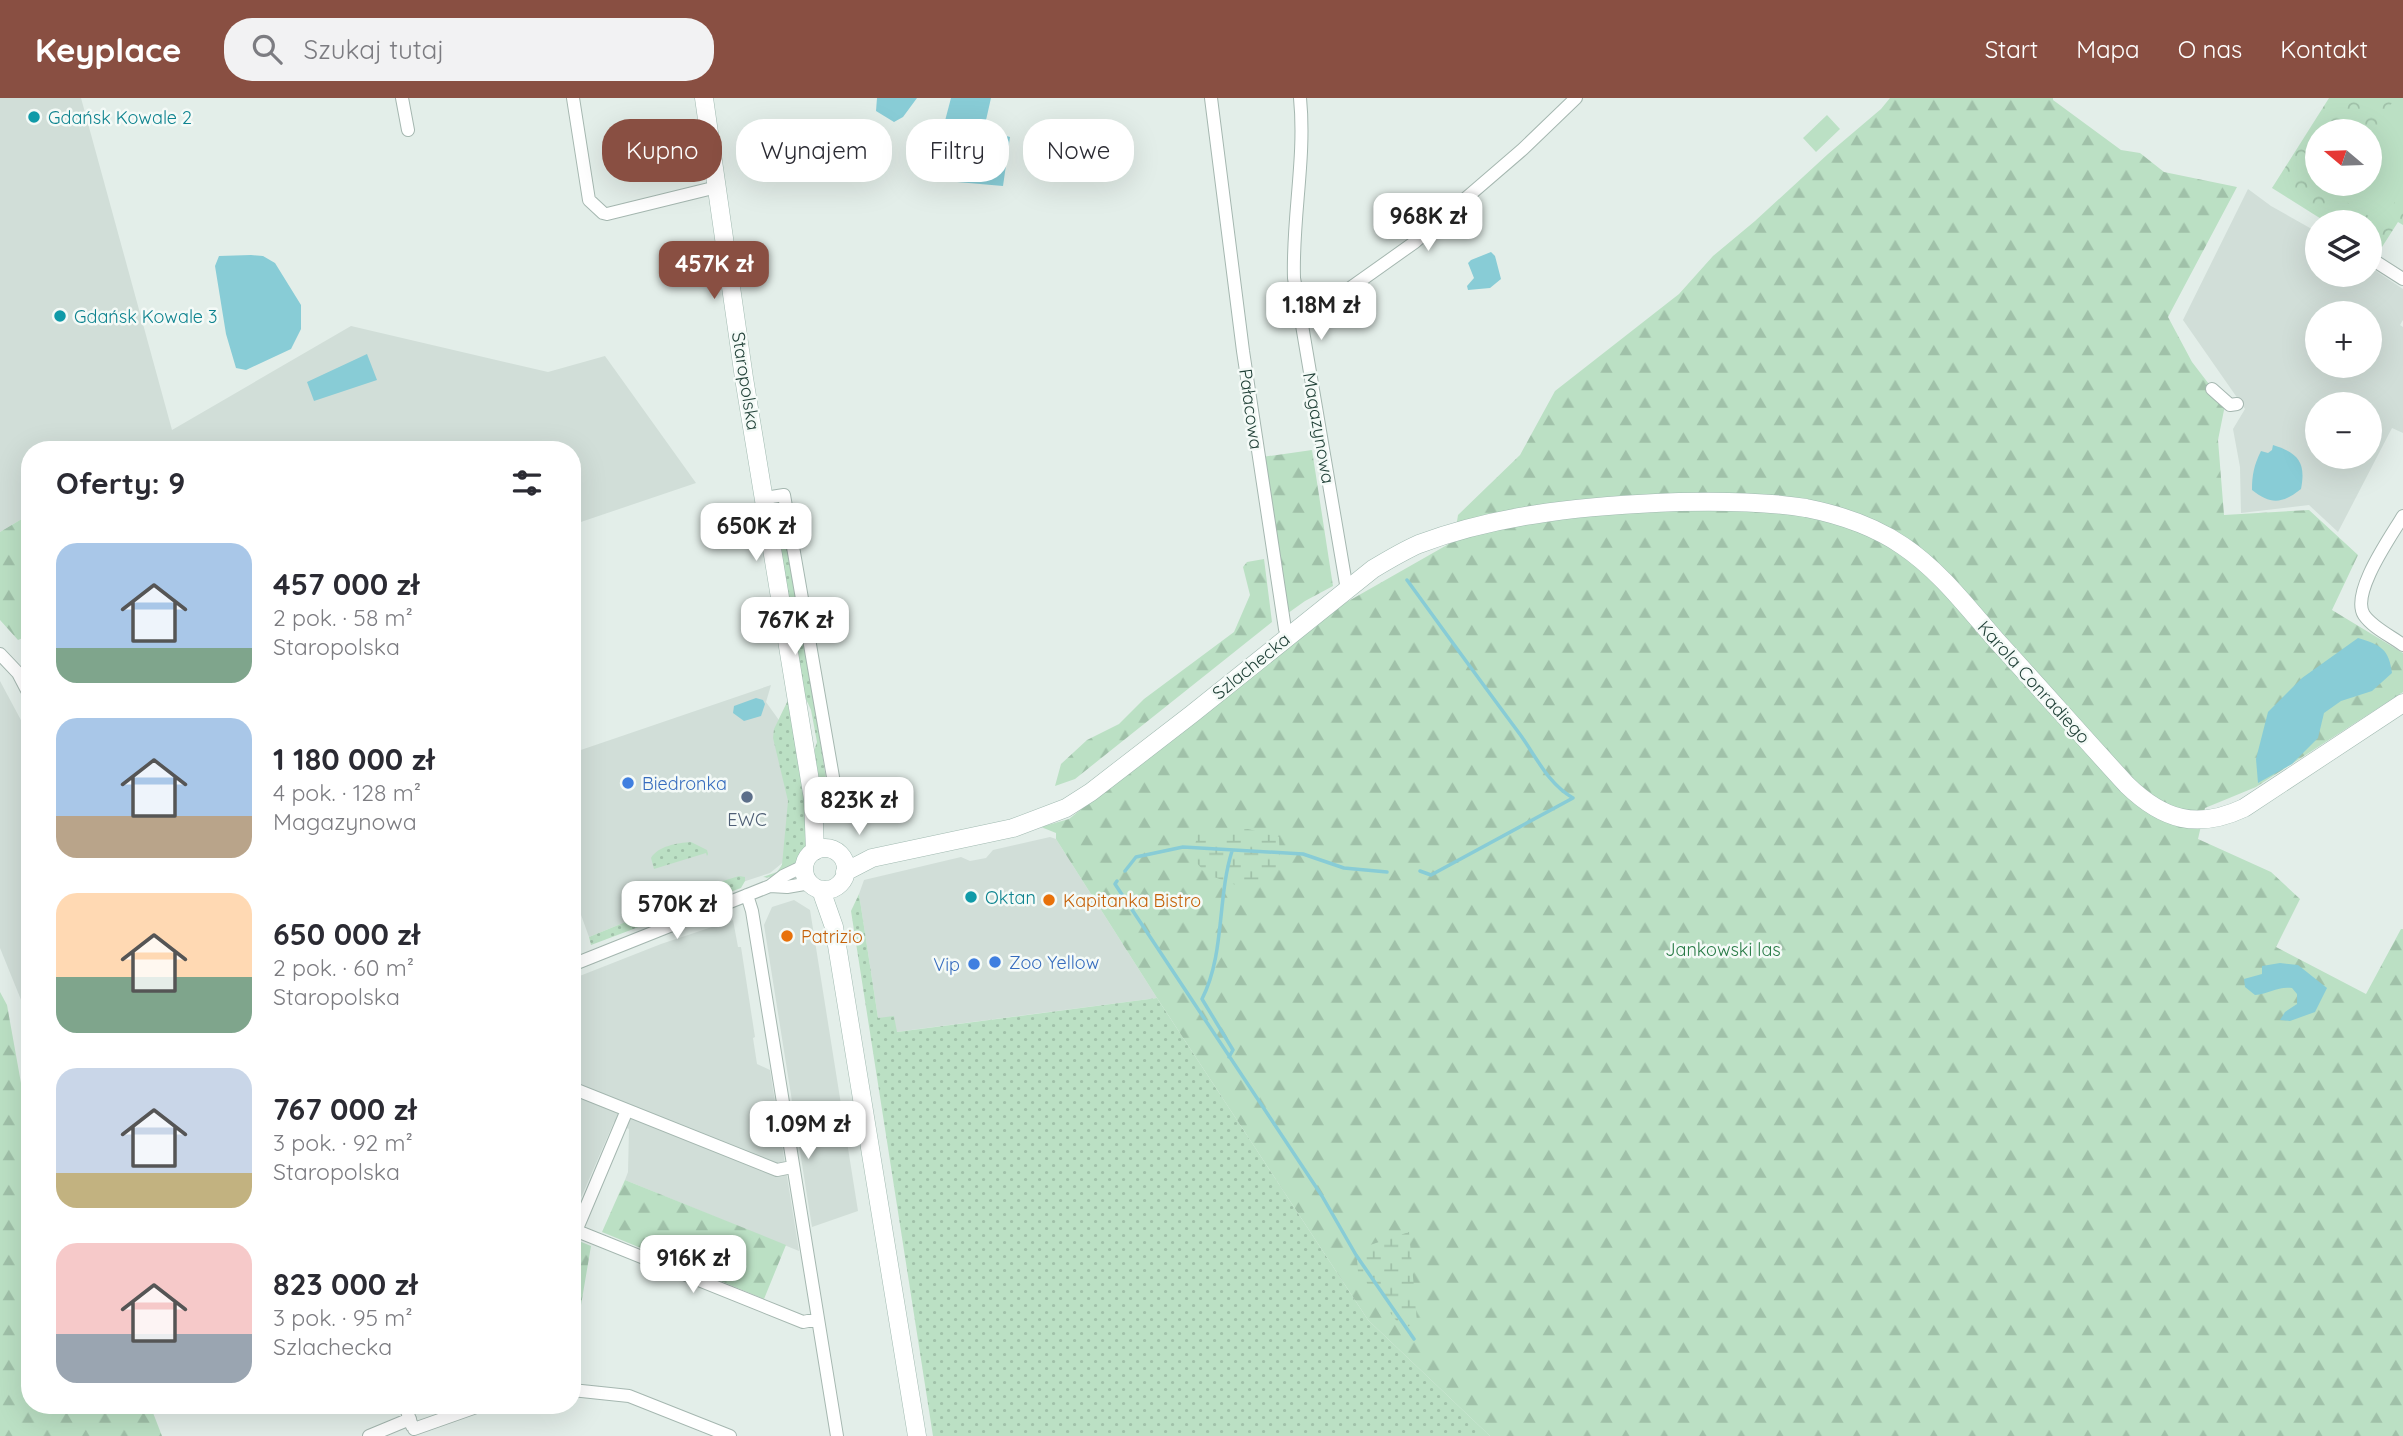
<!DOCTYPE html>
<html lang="pl">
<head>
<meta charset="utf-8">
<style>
  :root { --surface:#fff; --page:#f2f2f3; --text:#2b2b33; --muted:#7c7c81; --accent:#894f42 }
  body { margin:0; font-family:Quicksand,sans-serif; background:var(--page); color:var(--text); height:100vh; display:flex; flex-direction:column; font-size:26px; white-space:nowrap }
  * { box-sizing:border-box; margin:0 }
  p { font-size:23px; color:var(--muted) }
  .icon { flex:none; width:38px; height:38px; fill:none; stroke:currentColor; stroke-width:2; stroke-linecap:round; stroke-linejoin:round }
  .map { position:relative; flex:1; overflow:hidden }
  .panel { position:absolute; left:21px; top:343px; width:560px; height:973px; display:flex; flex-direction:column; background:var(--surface); border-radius:28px; box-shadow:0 7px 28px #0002 }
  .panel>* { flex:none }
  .hud { position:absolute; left:602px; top:21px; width:665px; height:63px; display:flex; gap:14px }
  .needle { width:46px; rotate:289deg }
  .fabs { position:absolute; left:2305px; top:21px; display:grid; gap:14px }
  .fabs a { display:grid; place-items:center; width:77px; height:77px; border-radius:50%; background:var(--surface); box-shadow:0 7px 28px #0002; font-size:35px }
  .price { position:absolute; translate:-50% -60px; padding:0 16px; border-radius:14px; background:#fff; color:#222; font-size:23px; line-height:46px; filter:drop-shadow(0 2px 4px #0008) }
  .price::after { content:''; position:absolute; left:50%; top:42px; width:21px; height:16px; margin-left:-10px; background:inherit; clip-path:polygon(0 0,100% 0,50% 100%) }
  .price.selected { background:var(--accent); color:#fff }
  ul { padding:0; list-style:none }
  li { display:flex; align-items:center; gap:21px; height:175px; padding:0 35px }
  li span { display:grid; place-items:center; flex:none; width:196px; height:140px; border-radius:21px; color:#555 }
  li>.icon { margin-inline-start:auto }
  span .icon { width:84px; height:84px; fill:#fffc; stroke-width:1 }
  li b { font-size:30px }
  h2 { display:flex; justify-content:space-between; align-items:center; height:84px; padding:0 35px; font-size:30px }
  .pill { padding:0 24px; border-radius:28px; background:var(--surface); box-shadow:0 7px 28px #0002; font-size:24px; line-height:63px }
  .pill.selected { background:var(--accent); color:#fff }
  header { display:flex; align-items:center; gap:42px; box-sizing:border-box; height:98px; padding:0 35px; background:var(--accent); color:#fff }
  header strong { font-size:33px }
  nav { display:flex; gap:38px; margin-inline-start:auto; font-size:24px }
  .search { width:490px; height:63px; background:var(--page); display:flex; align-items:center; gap:18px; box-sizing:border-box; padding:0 24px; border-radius:28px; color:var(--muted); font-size:26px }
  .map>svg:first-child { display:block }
  .built { fill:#d1ded8; fill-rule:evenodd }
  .grass { fill:url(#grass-dots) }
  .forest { fill:url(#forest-firs) }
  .wetland { fill:url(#wetland-marsh) }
  .park { fill:url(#park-crowns); fill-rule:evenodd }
  .pitch { fill:#bbe0c4 }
  .water { fill:#88ccd6 }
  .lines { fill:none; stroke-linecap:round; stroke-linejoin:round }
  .stream { stroke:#88ccd6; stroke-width:3.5 }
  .street-casing { stroke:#a5b7b0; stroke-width:14 }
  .secondary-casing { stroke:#a1bab1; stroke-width:19 }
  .street { stroke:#fff; stroke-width:12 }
  .secondary { stroke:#fff; stroke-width:18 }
  .culture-dot { fill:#0f9aa8; stroke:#f4faf7; stroke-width:2.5 }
  .shop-dot { fill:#3f7fe0; stroke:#f4faf7; stroke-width:2.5 }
  .service-dot { fill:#5c6f8a; stroke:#f4faf7; stroke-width:2.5 }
  .food-dot { fill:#e8710a; stroke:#f4faf7; stroke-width:2.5 }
  .labels { text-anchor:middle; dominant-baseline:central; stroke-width:5; stroke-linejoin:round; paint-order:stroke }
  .culture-label { font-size:18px; fill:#0d838f; stroke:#f4faf7; text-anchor:start }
  .street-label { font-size:18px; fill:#214138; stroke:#f4faf7 }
  .shop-label { font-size:18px; fill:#366cbe; stroke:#f4faf7; text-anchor:start }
  .service-label { font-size:18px; fill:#4e5e75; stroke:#f4faf7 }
  .food-label { font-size:18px; fill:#c56008; stroke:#f4faf7; text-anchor:start }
  .park-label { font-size:18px; fill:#297b47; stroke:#f4faf7 }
</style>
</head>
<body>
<header>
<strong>Keyplace</strong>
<div class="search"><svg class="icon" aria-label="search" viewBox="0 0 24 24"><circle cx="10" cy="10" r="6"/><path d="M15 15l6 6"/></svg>Szukaj tutaj</div>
<nav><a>Start</a><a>Mapa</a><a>O nas</a><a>Kontakt</a></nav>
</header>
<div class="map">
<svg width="2403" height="1338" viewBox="0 0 2403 1338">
  <defs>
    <pattern id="grass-dots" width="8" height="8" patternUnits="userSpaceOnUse" patternTransform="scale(1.75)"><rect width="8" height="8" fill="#bbe0c4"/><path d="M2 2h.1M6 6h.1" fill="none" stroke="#a0c1a9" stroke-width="1.8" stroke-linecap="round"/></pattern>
    <pattern id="forest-firs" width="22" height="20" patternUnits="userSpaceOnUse" patternTransform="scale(1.75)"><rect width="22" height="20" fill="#bbe0c4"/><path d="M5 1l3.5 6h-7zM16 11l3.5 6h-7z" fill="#a0c1a9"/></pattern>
    <pattern id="wetland-marsh" width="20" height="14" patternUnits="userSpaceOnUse" patternTransform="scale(1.75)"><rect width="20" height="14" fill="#bbe0c4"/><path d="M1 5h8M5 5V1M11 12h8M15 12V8" fill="none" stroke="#a0c1a9"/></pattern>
    <pattern id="park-crowns" width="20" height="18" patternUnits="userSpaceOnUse" patternTransform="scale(1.75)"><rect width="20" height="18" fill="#bbe0c4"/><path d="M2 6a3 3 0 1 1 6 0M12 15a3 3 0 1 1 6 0" fill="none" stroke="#a0c1a9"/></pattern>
  </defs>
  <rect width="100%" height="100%" fill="#e3eee9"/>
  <path class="built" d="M0,0h81l91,332 179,-104 197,46 57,-16 91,127 -124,42v-75h-542v64l-30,18z
    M2248,91l23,17 46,26v43h53v-8l33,22v31l-3,5 3,2v106l-11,-5 -54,104 -29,-27 -68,8 -1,-46 -7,-38 12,-20 -62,-89zM2317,215h53v53h-53zM2317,306h53v53h-53z
    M0,583l30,56v285l-30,-74z
    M771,587l-5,17 15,21 16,101 -11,36 -16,13 -125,41 -56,23 -17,-47v-137z
    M1050,739l6,2 101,159 -261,34 -18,-14 -19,-124 5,-14 97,-23 9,4 16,-3 7,-8z
    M794,802l16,10 48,301 -46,16 -48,-302 8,-18z
    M733,822l5,27h3l14,90 -2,1 4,26 13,6 29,181 -174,-71 3,-8 1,-43 -15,-7 -34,78 -8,8v-229l89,-35z"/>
  <path class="grass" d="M776,405h3l5,4 42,272 -7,12c-4,-16 -8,-34 -2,-49l-6,-32 -10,-22 -28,-179z
    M790,598l19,129c0,5 1,12 0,17 -4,17 -29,39 -46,35l14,-5 5,-7 6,-64 -15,-63 1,-9z
    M691,744l16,8 1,4 -1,2 -1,-3 -52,16 -3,-11c7,-12 26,-15 40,-16z
    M739,778l6,1v4l-4,7 -81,30 -5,-3 -9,-23 5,-3 5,13z
    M859,796l19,124 16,-2 3,16 260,-34 211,322 122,116h-557l-82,-525z
    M645,816l1,5 -2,6 -53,20 -2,-8z"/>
  <path class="forest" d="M1890,0h163v2l68,50 19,3 24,19 73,15 -69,130 24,45 33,43 -7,35 6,75 85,-5 49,45 -26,55 71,43v39l-147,95 -51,21 -7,31 73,33 29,27 -24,48 90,47 35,-65h2v507h-913l-122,-116 -211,-322 -101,-159v-6l-15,-6 28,-8 255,-204 130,-74 4,-26 62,-60 35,-64 124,-97 34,-38 42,-35 73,-67 53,-45z
    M1312,352l21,136 -28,15 -21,15 -22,-159z
    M30,416v121l-12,5 -18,-20v-88z
    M1264,461l8,63 -197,157 -20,7 6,-22 26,-24 32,-16 25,-25 90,-67 16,-37 -7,-28 4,-5z
    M0,894l7,13 19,106 4,8v286h120l12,31h-162z
    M625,1082l161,65 -22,54 -162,-67z
    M572,1140l19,8 -11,65 -8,3z"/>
  <path class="wetland" d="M1248,731l31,8 1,25 -17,24 -19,2 -38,-14 -14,-17 6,-24z
    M1409,1134l8,90 -14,7 -45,-57 -1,-12 13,-15z"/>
  <path class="park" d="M2329,0h74v127l-5,-3 -16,25 -6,-4 -2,4 -4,-3v-22l-40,-2 -4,2 -54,-34zM2317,33h53v53h-53z"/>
  <path class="pitch" d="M2395,0h8v91l-22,35 -47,-30 6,-10h30v-47z
    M1827,17l13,14 -24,23 -13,-14z"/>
  <path class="water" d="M877,0h40l-14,19 -9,5 -18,-11z
    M951,0h40l-7,31 26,8 -7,49 -69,-6 -3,-6z
    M811,22l66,6 1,22c-21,2 -51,11 -70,1z
    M1491,154l4,4 6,23 -11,9 -22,2 -1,-4 7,-8 -6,-15 3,-3z
    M251,157l12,1 12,7 26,42v24l-10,20 -45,21 -10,-2 -10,-34 -11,-68 4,-10z
    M367,256l10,26 -63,21 -7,-19z
    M2273,347c26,8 33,18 28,44 -19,15 -30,16 -49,1 0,-15 2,-25 9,-39l7,2 4,-3z
    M2358,540c23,7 31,11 34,35l-20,18 -31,10 -17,12 -6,25 -26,26 -34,19 -2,-24 12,-47 34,-34z
    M756,600l7,2 2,4 -4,12 -17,5 -11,-8 1,-7z
    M2280,865l18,2 29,23 -12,24 -25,9 -10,-1 5,-8 12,-8v-10l-5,-6c-14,-2 -23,6 -37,7l-10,-8 -1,-8 18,-5v-8z"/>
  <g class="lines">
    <path class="stream" d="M1407,482c37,51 74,102 112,153 17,23 28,50 54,65l-142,77 -11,-4
      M1125,773l11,-14 47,-10 120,7 41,14 43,4
      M1117,783l-2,3 207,312 34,59 58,84
      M1229,959l4,-7 -31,-51c23,-45 15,-100 30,-148"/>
    <defs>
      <path id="street" d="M402,0l6,32
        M573,0l16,102 14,13 4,1 110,-27
        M1211,0l32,253 42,278 4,6
        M1300,0c6,60 -8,120 -6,180l53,312
        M2370,160l33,21
        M1299,220l16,-5 100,-71 108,-93 53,-51
        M2212,291l18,16 7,-1
        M765,400l19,-3 53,305
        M2403,418c-11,19 -53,77 -39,99 9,13 27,21 39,30
        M0,556l18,19 12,23
        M770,788l17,1 23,-4
        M747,797l5,16 85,525
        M572,867l198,-79 13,-10 21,-10
        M572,990l205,82 15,-3
        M572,1131l231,93 15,-3
        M576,1133l51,-121
        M572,1292l57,6 101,40
        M405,1307l7,21
        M414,1331l68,-24
        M369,1338l41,-17"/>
      <path id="secondary" d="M704,0l40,280 69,421 2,52
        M804 771a21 21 0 1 1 42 0a21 21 0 1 1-42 0Z
        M845,774l27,-14 141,-30 53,-20 25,-16 101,-78 181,-145c15,-9 30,-18 46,-25 82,-31 174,-39 260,-42 42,-1 85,-1 127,6 35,7 68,18 97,38 37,25 64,61 93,94 44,48 87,97 131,145 36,35 70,45 117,23l159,-105
        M821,792l13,37 83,509"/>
    </defs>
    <use href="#street" class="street-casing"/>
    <use href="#secondary" class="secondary-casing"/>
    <use href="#street" class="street"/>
    <use href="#secondary" class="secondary"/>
  </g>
  <g class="culture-dot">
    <circle cx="34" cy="19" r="7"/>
    <circle cx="60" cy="218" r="7"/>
    <circle cx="971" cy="799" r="7"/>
  </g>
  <g class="shop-dot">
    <circle cx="628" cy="685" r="7"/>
    <circle cx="995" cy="864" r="7"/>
    <circle cx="974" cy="866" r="7"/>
  </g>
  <circle class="service-dot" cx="747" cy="699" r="7"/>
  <g class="food-dot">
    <circle cx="1049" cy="802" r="7"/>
    <circle cx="787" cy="838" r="7"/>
  </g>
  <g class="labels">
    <g class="culture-label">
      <text x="48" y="19">Gdańsk Kowale 2</text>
      <text x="74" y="218">Gdańsk Kowale 3</text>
      <text x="985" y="799">Oktan</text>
    </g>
    <g class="street-label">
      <text transform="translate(746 283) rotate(81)">Staropolska</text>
      <text transform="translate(1251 311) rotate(82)">Pałacowa</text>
      <text transform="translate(1319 330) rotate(80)">Magazynowa</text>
      <text transform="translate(1251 568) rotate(-39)">Szlachecka</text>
      <text transform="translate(2034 584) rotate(48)">Karola Conradiego</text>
    </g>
    <g class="shop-label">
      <text x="642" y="685">Biedronka</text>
      <text x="1009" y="864">Zoo Yellow</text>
      <text x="960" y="866" text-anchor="end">Vip</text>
    </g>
    <g class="service-label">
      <text x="747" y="721">EWC</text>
    </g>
    <g class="food-label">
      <text x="1063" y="802">Kapitanka Bistro</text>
      <text x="801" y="838">Patrizio</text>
    </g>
    <g class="park-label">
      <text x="1723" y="851">Jankowski las</text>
    </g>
  </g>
</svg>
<div class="fabs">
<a><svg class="needle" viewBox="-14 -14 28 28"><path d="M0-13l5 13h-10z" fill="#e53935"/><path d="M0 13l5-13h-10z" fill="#7c7c81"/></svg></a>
<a><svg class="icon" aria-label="layers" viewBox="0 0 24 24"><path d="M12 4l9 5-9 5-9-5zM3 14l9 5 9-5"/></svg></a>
<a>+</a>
<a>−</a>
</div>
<b class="price" style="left:1428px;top:155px">968K zł</b>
<b class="price selected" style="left:714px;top:203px">457K zł</b>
<b class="price" style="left:1321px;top:244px">1.18M zł</b>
<b class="price" style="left:756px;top:465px">650K zł</b>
<b class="price" style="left:795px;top:559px">767K zł</b>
<b class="price" style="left:859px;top:739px">823K zł</b>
<b class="price" style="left:677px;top:843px">570K zł</b>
<b class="price" style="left:808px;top:1063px">1.09M zł</b>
<b class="price" style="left:693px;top:1197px">916K zł</b>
<div class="hud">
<a class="pill selected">Kupno</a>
<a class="pill">Wynajem</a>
<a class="pill">Filtry</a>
<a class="pill">Nowe</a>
</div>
<section class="panel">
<h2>Oferty: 9<svg class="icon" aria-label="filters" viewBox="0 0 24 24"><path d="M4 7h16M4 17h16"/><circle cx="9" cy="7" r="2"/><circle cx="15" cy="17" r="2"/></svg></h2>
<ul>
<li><span style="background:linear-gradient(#a9c7e8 75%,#7fa58c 0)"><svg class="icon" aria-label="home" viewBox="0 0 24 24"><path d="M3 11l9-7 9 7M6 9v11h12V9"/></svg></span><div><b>457 000 zł</b><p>2 pok. · 58 m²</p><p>Staropolska</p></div></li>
<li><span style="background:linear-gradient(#a9c7e8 70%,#b9a48a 0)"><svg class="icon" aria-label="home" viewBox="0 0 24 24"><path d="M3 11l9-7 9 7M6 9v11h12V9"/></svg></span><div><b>1 180 000 zł</b><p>4 pok. · 128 m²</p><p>Magazynowa</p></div></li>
<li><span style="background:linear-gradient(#ffd9b3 60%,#7fa58c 0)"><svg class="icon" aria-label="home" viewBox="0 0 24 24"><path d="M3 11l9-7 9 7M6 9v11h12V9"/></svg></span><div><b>650 000 zł</b><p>2 pok. · 60 m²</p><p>Staropolska</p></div></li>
<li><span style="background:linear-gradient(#c9d6e8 75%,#c2b280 0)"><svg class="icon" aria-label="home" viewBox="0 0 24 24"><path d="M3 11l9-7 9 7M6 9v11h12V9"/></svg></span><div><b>767 000 zł</b><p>3 pok. · 92 m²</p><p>Staropolska</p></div></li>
<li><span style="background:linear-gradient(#f6c9c9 65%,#9aa5b1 0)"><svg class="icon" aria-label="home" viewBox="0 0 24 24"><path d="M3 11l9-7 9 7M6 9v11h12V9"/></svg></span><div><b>823 000 zł</b><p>3 pok. · 95 m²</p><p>Szlachecka</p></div></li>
</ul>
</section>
</div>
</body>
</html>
